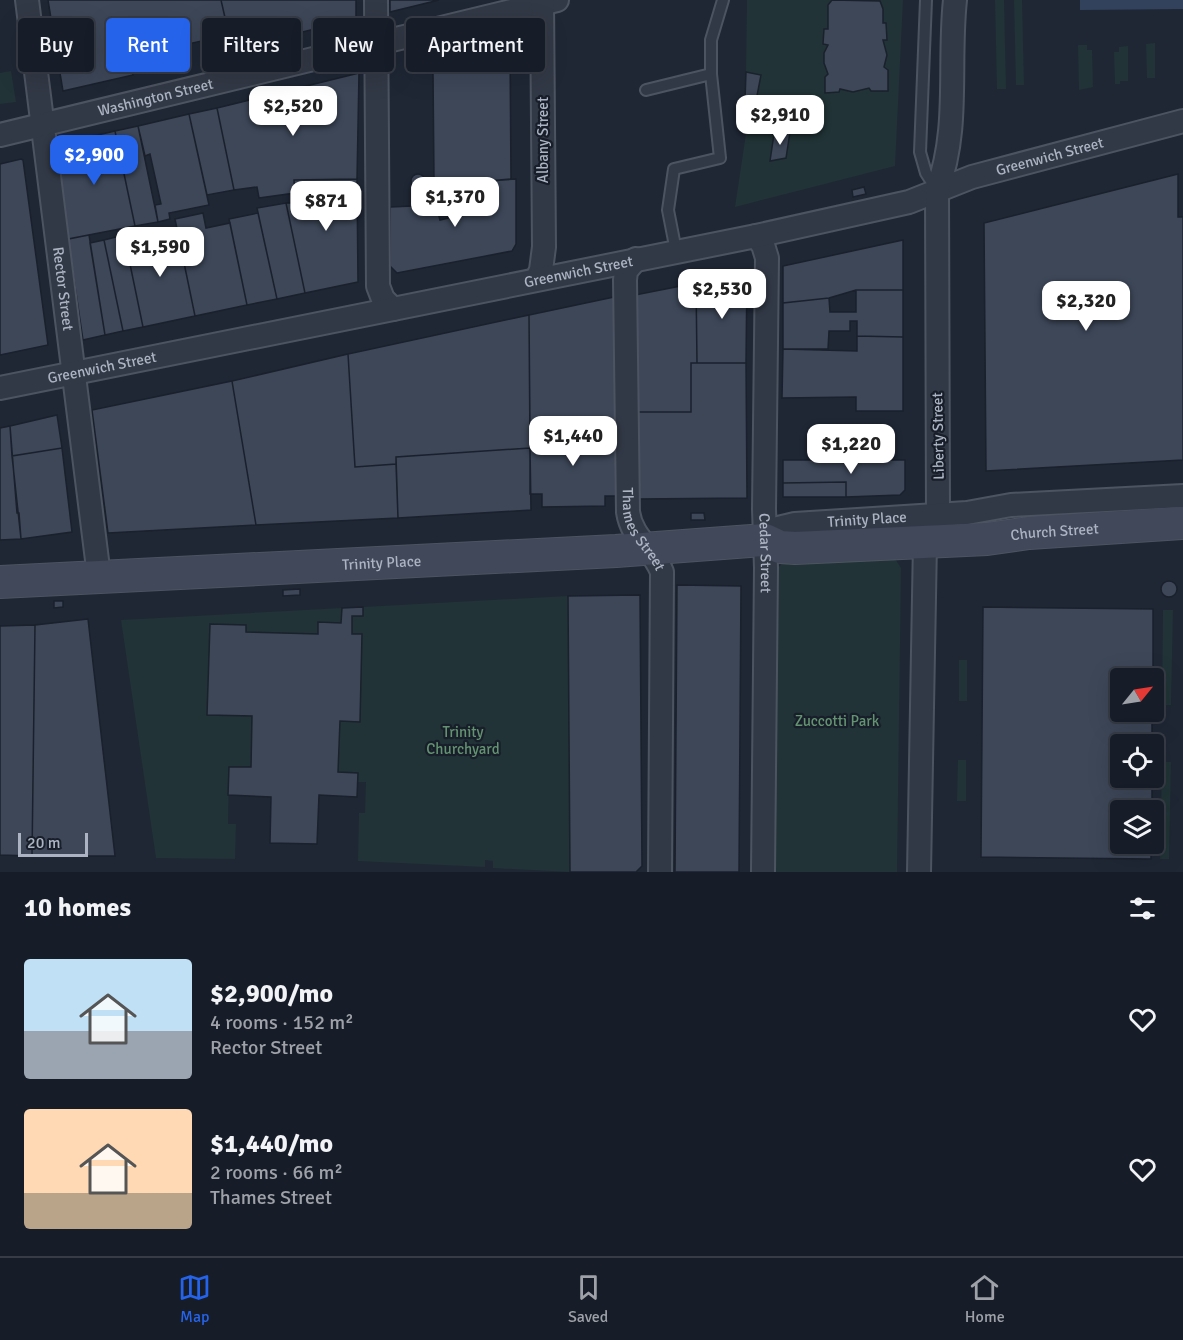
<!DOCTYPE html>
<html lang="en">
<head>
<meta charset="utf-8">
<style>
  :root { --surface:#171d28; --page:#242a34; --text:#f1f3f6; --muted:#9ea2a8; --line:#363b45; --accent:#2563eb }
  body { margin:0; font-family:Signika,sans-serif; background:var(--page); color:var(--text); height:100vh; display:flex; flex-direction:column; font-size:22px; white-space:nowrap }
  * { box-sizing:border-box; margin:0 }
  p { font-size:20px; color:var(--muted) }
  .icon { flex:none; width:33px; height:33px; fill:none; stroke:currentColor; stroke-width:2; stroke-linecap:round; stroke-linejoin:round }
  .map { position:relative; height:872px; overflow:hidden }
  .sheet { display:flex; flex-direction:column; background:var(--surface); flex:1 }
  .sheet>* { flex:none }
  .top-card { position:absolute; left:18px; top:18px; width:600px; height:54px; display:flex; gap:12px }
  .needle { width:39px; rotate:60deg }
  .tools { position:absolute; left:1110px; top:668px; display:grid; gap:12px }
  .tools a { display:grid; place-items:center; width:54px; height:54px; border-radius:6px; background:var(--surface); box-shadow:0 6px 24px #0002,0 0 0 2px var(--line); font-size:30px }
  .scale { position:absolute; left:18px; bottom:15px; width:70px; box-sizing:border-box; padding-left:6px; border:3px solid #acb4c3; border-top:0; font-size:16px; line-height:21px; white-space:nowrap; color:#acb4c3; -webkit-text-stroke:4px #181f2a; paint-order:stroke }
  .price { position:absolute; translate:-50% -51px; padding:0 14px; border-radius:12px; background:#fff; color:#222; font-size:20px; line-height:39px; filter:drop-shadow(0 2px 3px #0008) }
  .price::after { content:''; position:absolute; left:50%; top:36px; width:18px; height:14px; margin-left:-9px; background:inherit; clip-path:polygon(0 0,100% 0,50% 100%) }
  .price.on { background:var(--accent); color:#fff }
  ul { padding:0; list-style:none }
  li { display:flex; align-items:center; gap:18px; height:150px; padding:0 24px }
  li span { display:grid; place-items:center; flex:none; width:168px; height:120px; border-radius:6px; color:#555 }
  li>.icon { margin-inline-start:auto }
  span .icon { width:72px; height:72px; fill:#fffc; stroke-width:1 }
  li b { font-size:26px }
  h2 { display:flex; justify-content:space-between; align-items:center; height:72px; padding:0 24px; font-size:26px }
  .pill { padding:0 21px; border-radius:6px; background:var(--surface); box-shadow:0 6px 24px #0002,0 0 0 2px var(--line); font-size:21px; line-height:54px }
  .pill.on { background:var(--accent); color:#fff }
  .menu { display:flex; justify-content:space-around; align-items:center; height:84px; border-top:2px solid var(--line); background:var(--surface); font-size:16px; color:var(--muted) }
  .menu a { display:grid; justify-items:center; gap:3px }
  .menu .on { color:var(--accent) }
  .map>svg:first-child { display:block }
  .green { fill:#213336 }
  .water { fill:#32425d }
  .building { fill:#3d4758; stroke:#1a212c; stroke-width:1.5 }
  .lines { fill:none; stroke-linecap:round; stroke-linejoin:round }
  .lane-casing { stroke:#4d5461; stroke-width:14 }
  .street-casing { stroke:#4d5461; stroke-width:26 }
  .secondary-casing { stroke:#4d5461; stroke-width:34 }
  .lane { stroke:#323946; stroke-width:10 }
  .street { stroke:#323946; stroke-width:22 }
  .secondary { stroke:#404859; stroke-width:32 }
  .labels { text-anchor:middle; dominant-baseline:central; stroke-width:4.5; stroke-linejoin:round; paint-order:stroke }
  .street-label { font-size:15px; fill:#acb4c3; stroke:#181f2a }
  .park-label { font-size:15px; fill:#649371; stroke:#181f2a }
</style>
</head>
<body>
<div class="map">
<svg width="1183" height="872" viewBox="0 0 1183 872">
  <rect width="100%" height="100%" fill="#1f2735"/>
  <path class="green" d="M747,0h156l-8,166 -160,41 15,-100 -1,-34 -3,-1z
    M995,0h9l2,89h-9z
    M1014,0h8l2,85h-8z
    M1155,43v35h-8l-1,-34z
    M1078,45h9v5h5l1,37 -14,3z
    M1128,46v35h-8v3h-5l-1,-32h5v-5z
    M11,71l5,31 -16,2v-31z
    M455,179l1,20 -22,1v-20z
    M894,557l7,11 -4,304h-123l5,-305 5,-6z
    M568,596l2,276 -77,-4v-7l-8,-1v7l-127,-6 1,-48h6l1,-31h-8v-9l-20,-1 2,-51h20l2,-86 -10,-1v-18h11v-9z
    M342,608l-1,15 -22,-1 -1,12 -72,-2 -1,-7h-35l-3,90 45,1 -1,51h-22l-1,57h8l-1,35 -79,-1 -35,-238z
    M1163,610h10l-2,95h-9z
    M959,660h8v41h-8z
    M958,760h8v41h-9z
    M1162,762h9l-2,97h-9z"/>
  <path class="water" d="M1080,0h103v9l-103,1z"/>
  <path class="building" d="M48,0h173l8,35 -100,22 4,18 -70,16z
    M221,0h135v19l-124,30z
    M390,0h49l-49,12z
    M832,0l48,1 3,8v14h3l1,17h-4l4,15 -3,12 4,3v21h-17l-2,-3 -16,4 -13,-3 -1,3 -14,1v-16l3,-3 -4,-11v-10l4,-8 -5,-1 1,-15h4v-24z
    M500,39l7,3 3,6 1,131 -56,5v-5l-21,1 -1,-109 8,-2 -3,-14z
    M746,72l15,3 -5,26 -11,-1z
    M359,73l-2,106 -63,1 1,13 -36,5 -2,-11 -23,3 -17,-82z
    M217,108l17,82 -27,5 -18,-81z
    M189,114l20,91 -40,8 1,6 -12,3 -3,-17 6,-1 -11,-50 -5,2 -7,-30z
    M138,126l20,96 -23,4 -20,-95z
    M115,131l20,95 -67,13 -13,-94z
    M790,132l-4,26 -16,3 4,-27z
    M21,159l2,1 25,185 -48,10v-191z
    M411 181a7 7 0 1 1 14 0a7 7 0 1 1-14 0Z
    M1178,174v43h5v243l-197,11 -2,-248z
    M357,179l1,103 -53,11 -19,-90h9l-1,-23z
    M516,179v65l-4,7 -115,22 -7,-7v-59l46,-2 4,15 25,-6 -6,-31z
    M864,187l2,7 -13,3 -1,-7z
    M286,203l19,90 -28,6 -20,-91z
    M203,213l3,15 24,-5 17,82 -52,11 -20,-97z
    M258,213l19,86 -30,6 -18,-86z
    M177,229l18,87 -52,11 -18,-87z
    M89,235l16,100 -22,5 -15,-101z
    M124,235l19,92 -20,4 -19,-91z
    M104,240l19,91 -18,4 -15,-92z
    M903,240v50h-47l-27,8 -46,5v-37z
    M747,271l-1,92h-49l-1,-80z
    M696,283l1,80h-6v49h-55l-1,-117z
    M856,290h47v47l-46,-1v-15h-7v10h-21l-1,18h-45v-46l46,-5 1,14h26z
    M614,297l3,137 -31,-2v-3h-56l-1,-114z
    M529,315l1,133 -134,9v7l-41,3 -7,-113z
    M857,336l46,1v74h-47v-14l-74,1 1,-49 74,2z
    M348,354l7,113 41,-3 2,54 -142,7 -24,-144z
    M691,363h55l1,135 -110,1 -1,-87h55z
    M232,381l24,144 -148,8 -16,-123z
    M57,415l5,33 -50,8 -2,-30z
    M10,426l7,87h2l2,26 -21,1v-112z
    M530,429h56v3l31,2v62h-12v10l-63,1v-13h-12z
    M62,448l10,84 -51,7 -9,-83z
    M530,448l1,62 -133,8 -2,-61z
    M783,460h122v30l-5,5 -54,2v-15l-63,1z
    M846,482v15h-63v-14z
    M691,513h13l1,7h-14z
    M1161 589a8 8 0 1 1 16 0a8 8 0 1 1-16 0Z
    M677,585l64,1 -2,286h-64z
    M300,589v6l-17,1v-6z
    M640,595l2,271 -6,6h-66l-2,-276z
    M54,601h9v6l-9,1z
    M363,607v9h-11v18h10l-2,88 -20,-1 -2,51 20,1 -1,24 -38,-2 -2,49 -47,-1 1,-46 -43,-2 1,-28h22l1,-51 -45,-1 3,-91 36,1v7l72,2v-12l23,1 1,-15z
    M983,607l170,2v69h-33v33h32v33h-32v33h32v33h-32v33h31v16l-170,-2z
    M88,619l27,237h-83l3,-231z
    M35,625l-3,231 -32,-1v-229z"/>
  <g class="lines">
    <defs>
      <path id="lane" d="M926,0l-6,152 6,21 11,17
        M646,90l65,-16
        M676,251l-8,-41 6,-41 46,-11 -9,-84v-34l12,-40"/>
      <g id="street">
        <path id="s1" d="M27,0l72,576"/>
        <path d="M376,0l2,286 5,13 10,10"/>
        <path id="s2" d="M0,135l557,-135"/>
        <path id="s3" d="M756,236l7,9 4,13 -3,251 2,59 -3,304"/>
        <path id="s4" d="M636,259l-10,12 -1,9 3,232c4,27 25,36 34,60l-2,300"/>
        <path d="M537,279l4,-9 3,-23 -2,-247"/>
        <path id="s5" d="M0,388l756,-152 153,-34 63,-25 211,-56"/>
        <path d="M938,515l-1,-325c23,-60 11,-127 18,-190"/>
        <path id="s6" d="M765,540l9,-11 21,-5 172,-11 44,-8 172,-9"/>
        <path d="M919,872l6,-330"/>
      </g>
      <g id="secondary">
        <path id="s7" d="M0,582l616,-31 149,-11 15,7 15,1 192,-9 42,-6 154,-10"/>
      </g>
    </defs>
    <use href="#lane" class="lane-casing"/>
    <use href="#street" class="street-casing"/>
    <use href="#secondary" class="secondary-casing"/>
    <use href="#lane" class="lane"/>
    <use href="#street" class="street"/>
    <use href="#secondary" class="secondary"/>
  </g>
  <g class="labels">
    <g class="street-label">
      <text stroke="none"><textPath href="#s2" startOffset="160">Washington Street</textPath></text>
      <text transform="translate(543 140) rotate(-90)">Albany Street</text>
      <text stroke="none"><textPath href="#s5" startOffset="1076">Greenwich Street</textPath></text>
      <text stroke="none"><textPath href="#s5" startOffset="590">Greenwich Street</textPath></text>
      <text stroke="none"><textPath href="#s1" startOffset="291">Rector Street</textPath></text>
      <text stroke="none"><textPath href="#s5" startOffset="104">Greenwich Street</textPath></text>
      <text transform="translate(938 436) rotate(-91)">Liberty Street</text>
      <text stroke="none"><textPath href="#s6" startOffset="108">Trinity Place</textPath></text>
      <text stroke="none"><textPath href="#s4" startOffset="278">Thames Street</textPath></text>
      <text stroke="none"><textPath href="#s7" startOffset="1058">Church Street</textPath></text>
      <text stroke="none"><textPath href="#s3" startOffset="320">Cedar Street</textPath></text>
      <text stroke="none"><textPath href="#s7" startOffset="382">Trinity Place</textPath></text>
    </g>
    <g class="park-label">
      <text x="837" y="721">Zuccotti Park</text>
      <text x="463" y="732">Trinity<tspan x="463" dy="17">Churchyard</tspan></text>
    </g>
  </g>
</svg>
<div class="tools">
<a><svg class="needle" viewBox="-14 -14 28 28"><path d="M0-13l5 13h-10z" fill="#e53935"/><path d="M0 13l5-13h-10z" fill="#9ea2a8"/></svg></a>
<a><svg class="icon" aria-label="locate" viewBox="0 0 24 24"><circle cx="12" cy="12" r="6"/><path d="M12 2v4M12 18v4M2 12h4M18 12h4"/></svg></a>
<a><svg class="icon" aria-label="layers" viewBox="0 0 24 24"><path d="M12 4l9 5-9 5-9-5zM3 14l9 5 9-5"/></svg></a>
</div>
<div class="scale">20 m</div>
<b class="price" style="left:293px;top:137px">$2,520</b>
<b class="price" style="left:780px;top:146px">$2,910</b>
<b class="price on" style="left:94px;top:186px">$2,900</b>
<b class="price" style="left:455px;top:228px">$1,370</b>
<b class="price" style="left:326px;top:232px">$871</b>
<b class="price" style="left:160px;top:278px">$1,590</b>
<b class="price" style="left:722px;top:320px">$2,530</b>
<b class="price" style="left:1086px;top:332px">$2,320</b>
<b class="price" style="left:573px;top:467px">$1,440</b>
<b class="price" style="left:851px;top:475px">$1,220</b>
<div class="top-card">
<a class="pill">Buy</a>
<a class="pill on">Rent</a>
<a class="pill">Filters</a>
<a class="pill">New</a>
<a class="pill">Apartment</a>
</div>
</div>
<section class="sheet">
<h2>10 homes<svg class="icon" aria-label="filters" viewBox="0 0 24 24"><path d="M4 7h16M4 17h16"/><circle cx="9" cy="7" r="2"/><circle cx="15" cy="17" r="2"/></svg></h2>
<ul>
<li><span style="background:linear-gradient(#bfe0f5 60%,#9aa5b1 0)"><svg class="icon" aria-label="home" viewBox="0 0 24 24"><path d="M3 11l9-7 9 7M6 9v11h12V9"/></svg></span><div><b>$2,900/mo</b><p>4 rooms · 152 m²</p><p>Rector Street</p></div><svg class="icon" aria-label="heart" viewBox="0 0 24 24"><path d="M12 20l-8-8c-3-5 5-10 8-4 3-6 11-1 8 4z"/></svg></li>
<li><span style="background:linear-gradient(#ffd9b3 70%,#b9a48a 0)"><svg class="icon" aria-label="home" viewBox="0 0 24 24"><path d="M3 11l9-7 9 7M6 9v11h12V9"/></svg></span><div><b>$1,440/mo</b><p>2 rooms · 66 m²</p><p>Thames Street</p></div><svg class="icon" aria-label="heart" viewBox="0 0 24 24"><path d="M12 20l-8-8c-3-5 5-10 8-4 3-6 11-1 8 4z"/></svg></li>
</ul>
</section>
<nav class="menu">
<a class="on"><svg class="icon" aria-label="map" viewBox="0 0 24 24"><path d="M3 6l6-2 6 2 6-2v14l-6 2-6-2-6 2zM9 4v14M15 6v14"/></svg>Map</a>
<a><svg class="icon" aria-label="saved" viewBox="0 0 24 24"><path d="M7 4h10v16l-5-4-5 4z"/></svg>Saved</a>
<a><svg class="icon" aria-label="home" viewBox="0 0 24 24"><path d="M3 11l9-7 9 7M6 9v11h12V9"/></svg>Home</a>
</nav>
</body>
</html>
